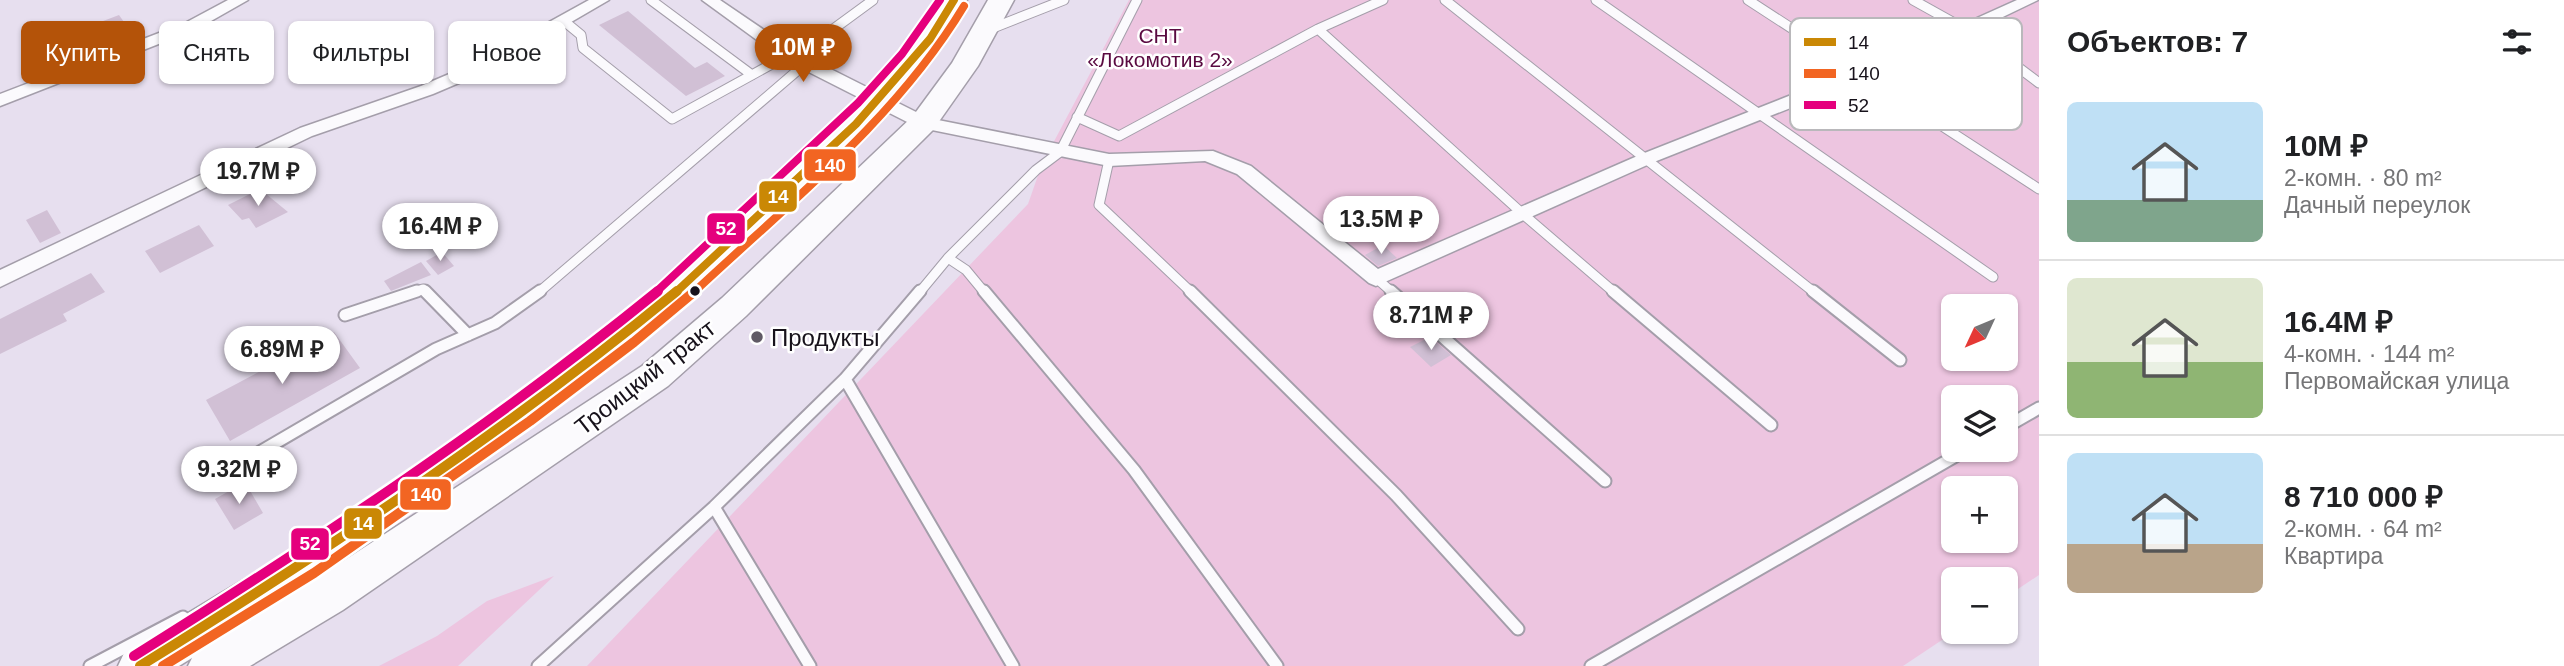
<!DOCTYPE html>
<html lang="ru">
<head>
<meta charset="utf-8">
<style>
  :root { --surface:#fff; --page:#f6f6f6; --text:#202124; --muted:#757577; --line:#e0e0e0; --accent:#b45309 }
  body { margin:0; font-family:Helvetica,sans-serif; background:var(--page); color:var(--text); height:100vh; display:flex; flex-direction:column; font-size:26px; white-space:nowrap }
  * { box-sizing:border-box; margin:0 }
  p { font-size:23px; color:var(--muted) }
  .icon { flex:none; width:38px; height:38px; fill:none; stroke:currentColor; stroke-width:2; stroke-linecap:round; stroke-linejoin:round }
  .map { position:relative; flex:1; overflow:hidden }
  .sheet { display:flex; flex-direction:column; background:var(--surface); width:525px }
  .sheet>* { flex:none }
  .top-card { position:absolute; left:21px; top:21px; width:665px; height:63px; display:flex; gap:14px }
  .needle { width:46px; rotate:226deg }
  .buttons { position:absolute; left:1941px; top:294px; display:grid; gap:14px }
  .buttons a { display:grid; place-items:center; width:77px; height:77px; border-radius:10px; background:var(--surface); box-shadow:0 2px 5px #0004; font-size:35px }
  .price { position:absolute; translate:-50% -60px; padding:0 16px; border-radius:24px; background:#fff; color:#222; font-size:23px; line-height:46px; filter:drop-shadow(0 2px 4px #0008) }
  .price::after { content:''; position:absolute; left:50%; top:42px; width:21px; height:16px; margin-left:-10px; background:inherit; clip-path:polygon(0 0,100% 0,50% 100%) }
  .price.selected { background:var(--accent); color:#fff }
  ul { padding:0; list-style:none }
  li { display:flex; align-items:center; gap:21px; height:175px; padding:0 28px }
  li+li { border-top:2px solid var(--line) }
  li span { display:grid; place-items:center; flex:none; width:196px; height:140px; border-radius:10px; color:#555 }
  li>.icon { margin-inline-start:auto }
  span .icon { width:84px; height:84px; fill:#fffc; stroke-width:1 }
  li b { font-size:30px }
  h2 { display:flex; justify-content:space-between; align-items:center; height:84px; padding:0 28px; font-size:30px }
  .chip { padding:0 24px; border-radius:10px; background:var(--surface); box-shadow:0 2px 5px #0004; font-size:24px; line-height:63px }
  .chip.selected { background:var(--accent); color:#fff }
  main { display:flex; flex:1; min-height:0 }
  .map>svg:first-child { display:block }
  .green { fill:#edc5e0; fill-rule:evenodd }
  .building { fill:#d1c0d5 }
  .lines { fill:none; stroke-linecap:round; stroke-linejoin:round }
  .service-far1-casing { stroke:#a49eaa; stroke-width:11 }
  .service-casing { stroke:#a49eaa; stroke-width:15 }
  .minor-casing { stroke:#a49eaa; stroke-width:3 }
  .primary-casing { stroke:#a49eaa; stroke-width:3 }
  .service-far1 { stroke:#fbfafd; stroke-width:9 }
  .service { stroke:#fbfafd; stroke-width:11 }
  .minor { fill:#fbfafd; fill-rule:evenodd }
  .primary { fill:#fbfafd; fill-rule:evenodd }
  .bus-1-far1-casing { stroke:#fff; stroke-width:12 }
  .bus-1-casing { stroke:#fff; stroke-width:15 }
  .bus-2-far1-casing { stroke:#fff; stroke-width:12 }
  .bus-2-casing { stroke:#fff; stroke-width:15 }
  .bus-3-far1-casing { stroke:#fff; stroke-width:12 }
  .bus-3-casing { stroke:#fff; stroke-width:15 }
  .bus-1-far1 { stroke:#ca8805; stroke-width:8 }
  .bus-1 { stroke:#ca8805; stroke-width:10 }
  .bus-2-far1 { stroke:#f26522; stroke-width:8 }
  .bus-2 { stroke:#f26522; stroke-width:10 }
  .bus-3-far1 { stroke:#e5007d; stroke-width:8 }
  .bus-3 { stroke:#e5007d; stroke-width:10 }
  .bus-dot { fill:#17121b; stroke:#fff; stroke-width:2.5 }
  .poi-dot { fill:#605a65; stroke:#fff; stroke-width:2.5 }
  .labels { text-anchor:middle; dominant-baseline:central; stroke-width:5; stroke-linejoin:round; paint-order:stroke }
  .far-park-label { font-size:21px; fill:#5a0a41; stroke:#fff }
  .poi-label { font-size:24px; fill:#17121b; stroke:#fff; text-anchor:start }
  .street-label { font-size:24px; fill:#17121b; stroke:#fff }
  .key { fill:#fff; stroke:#b9b8bb; stroke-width:2 }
  .key-label { font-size:19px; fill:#17121b }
  .line-badge { stroke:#fff; stroke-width:2.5 }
  .badge-label { font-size:19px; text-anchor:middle; font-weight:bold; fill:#fff }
</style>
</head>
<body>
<main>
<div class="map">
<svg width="2039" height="666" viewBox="0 0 2039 666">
  <rect width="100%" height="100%" fill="#e7dfef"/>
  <path class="green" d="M1129,0h910v575l-33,22v-18h-53l1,53 -51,34h-1316l441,-462 14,-40zM1953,306h53v53h-53zM1953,397h53v53h-53zM1953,488h53v53h-53z
    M554,576l-96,90h-79l58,-30 50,-35z"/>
  <path class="building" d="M628,11l67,57 12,-6 18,14 -39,20 -87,-71z
    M119,15l10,14 -36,15 -11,-15z
    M260,189l28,23 -32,16 -7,-10 -7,2 -14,-15z
    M47,210l14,23 -21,10 -14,-23z
    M199,225l15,21 -54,27 -15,-22z
    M1383,245l14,13 -19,8 -13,-11z
    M442,252l12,14 -16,9 -12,-14z
    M421,262l10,13 -40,16 -7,-10z
    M91,273l14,19 -42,22 4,7 -67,33v-35z
    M334,332l26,36 -130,73 -24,-41z
    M1430,337l21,18 -20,12 -21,-20z
    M245,482l18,31 -29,17 -19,-31z"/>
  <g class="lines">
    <defs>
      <path id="service-far1" d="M651,0l101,75
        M1445,0l370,293
        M1596,0l397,277
        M1748,0l291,189
        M1913,0l61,34 65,49
        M564,21l17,14 2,13 89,71 156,-86 45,-33
        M1318,29l206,186 91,78
        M988,30l76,-30
        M1077,117l42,19 199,-107 65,-29
        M1109,160l-10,45 93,88
        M1376,278l17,15
        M412,293l11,-4 4,4
        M538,293l267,-229
        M919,293l29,-35
        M985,293l-19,-23 -18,-12 88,-88 24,-18 77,-152"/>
      <path id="service" d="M425,291l43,44
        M984,291l150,179 143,196
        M1190,291l206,204 122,134
        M1391,291l214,190
        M1613,291l158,134
        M1813,291l87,69
        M345,315l72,-24
        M845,379l168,287
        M2006,427l33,-19
        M224,473l212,-124 59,-26 45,-32
        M714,507l96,159
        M90,666l93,-49
        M538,666l176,-159 131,-128 75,-88
        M1591,666l375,-216"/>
      <path id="minor" d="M228,0h20l-51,29 -197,77v-12l185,-71z
        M589,0h20l-122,71 -54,23 -121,42 -312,151v-17l300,-142 121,-42 54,-23z
        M702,0h18l75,51 133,67 181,36 104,-3 38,15 127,103 264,-115 311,-123 13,-1 2,-8 49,-22h21l-56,27 -2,11 -18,2 -308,122 -278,124 -7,-3 -132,-109 -32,-13 -96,5 -192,-39 -134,-68z"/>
      <path id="primary" d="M941,0h26l-27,45 -74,86 -177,169 -153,122 -243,172 349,-228 80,-68 191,-182 39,-53 36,-63h26l-36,66 -45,64 -187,186 -78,70 -325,224 -93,56h-62l4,-8 -13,8h-61l7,-15 168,-101 217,-150 104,-77 51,-41 181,-165 73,-83z"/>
    </defs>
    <use href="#service-far1" class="service-far1-casing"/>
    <use href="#service" class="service-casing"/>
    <use href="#minor" class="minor-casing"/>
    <use href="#primary" class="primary-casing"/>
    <use href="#service-far1" class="service-far1"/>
    <use href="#service" class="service"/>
    <use href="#minor" class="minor"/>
    <use href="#primary" class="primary"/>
    <defs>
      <path id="bus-1-far1" d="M675,293l181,-169 74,-85 24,-39"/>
      <path id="bus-1" d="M140,666c186,-115 368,-236 537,-375"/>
      <path id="bus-2-far1" d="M693,293c95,-89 203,-174 271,-287"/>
      <path id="bus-2" d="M163,666l151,-93 216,-152 104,-79 61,-51"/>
      <path id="bus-3-far1" d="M655,293l203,-190 44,-49 38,-54"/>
      <path id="bus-3" d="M134,656c181,-113 358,-230 524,-365"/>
    </defs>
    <use href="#bus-1-far1" class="bus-1-far1-casing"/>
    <use href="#bus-1" class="bus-1-casing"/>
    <use href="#bus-2-far1" class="bus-2-far1-casing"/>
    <use href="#bus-2" class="bus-2-casing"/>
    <use href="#bus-3-far1" class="bus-3-far1-casing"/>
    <use href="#bus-3" class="bus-3-casing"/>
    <use href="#bus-1-far1" class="bus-1-far1"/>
    <use href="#bus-1" class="bus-1"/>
    <use href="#bus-2-far1" class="bus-2-far1"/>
    <use href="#bus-2" class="bus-2"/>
    <use href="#bus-3-far1" class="bus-3-far1"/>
    <use href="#bus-3" class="bus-3"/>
  </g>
  <circle class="bus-dot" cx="695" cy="291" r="6"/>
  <circle class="poi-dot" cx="757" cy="337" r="7"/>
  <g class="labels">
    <g class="far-park-label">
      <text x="1160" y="35">СНТ<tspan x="1160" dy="24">«Локомотив 2»</tspan></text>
    </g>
    <g class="poi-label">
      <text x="771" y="337">Продукты</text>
    </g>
    <g class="street-label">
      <text transform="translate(645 377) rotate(-38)">Троицкий тракт</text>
    </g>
  </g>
  <rect x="1790" y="18" width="232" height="112" rx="10" class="key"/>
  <rect x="1804" y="38" width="32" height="8" fill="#ca8805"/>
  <rect x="1804" y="69" width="32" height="9" fill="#f26522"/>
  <rect x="1804" y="101" width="32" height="8" fill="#e5007d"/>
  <g class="key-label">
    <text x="1848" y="49">14</text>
    <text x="1848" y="80">140</text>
    <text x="1848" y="112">52</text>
  </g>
  <g class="line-badge">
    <rect x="803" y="148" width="54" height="34" rx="7" fill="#f26522"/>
    <rect x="758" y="180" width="40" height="33" rx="7" fill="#ca8805"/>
    <rect x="706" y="212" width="40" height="33" rx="7" fill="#e5007d"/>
    <rect x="399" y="478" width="53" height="33" rx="7" fill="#f26522"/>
    <rect x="343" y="507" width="40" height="33" rx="7" fill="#ca8805"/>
    <rect x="290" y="527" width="40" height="34" rx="7" fill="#e5007d"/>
  </g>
  <g class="badge-label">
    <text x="830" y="172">140</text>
    <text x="778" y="203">14</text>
    <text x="726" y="235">52</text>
    <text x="426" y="501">140</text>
    <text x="363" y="530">14</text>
    <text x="310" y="550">52</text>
  </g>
</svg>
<div class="buttons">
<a><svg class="needle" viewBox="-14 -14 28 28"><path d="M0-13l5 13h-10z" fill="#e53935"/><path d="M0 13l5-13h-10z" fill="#757577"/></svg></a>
<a><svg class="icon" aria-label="layers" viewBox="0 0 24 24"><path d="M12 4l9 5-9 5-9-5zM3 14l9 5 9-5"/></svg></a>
<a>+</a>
<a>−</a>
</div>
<b class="price selected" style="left:803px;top:84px">10M ₽</b>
<b class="price" style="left:258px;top:208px">19.7M ₽</b>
<b class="price" style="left:1381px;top:256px">13.5M ₽</b>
<b class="price" style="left:440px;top:263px">16.4M ₽</b>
<b class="price" style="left:1431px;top:352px">8.71M ₽</b>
<b class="price" style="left:282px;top:386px">6.89M ₽</b>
<b class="price" style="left:239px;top:506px">9.32M ₽</b>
<div class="top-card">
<a class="chip selected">Купить</a>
<a class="chip">Снять</a>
<a class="chip">Фильтры</a>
<a class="chip">Новое</a>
</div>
</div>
<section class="sheet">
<h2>Объектов: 7<svg class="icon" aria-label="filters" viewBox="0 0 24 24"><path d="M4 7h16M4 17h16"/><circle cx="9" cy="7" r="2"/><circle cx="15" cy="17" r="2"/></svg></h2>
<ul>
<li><span style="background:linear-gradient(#bfe0f5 70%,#7fa58c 0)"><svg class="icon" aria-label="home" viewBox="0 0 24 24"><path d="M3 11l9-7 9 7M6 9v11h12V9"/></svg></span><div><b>10M ₽</b><p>2-комн. · 80 m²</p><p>Дачный переулок</p></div></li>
<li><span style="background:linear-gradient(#dfe7d0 60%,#8fb573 0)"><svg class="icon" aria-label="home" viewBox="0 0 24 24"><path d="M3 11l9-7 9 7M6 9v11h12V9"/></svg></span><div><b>16.4M ₽</b><p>4-комн. · 144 m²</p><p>Первомайская улица</p></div></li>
<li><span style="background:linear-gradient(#bfe0f5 65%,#b9a48a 0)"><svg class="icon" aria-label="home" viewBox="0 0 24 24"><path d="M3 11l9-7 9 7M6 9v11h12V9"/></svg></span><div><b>8 710 000 ₽</b><p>2-комн. · 64 m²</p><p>Квартира</p></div></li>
</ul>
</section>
</main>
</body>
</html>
